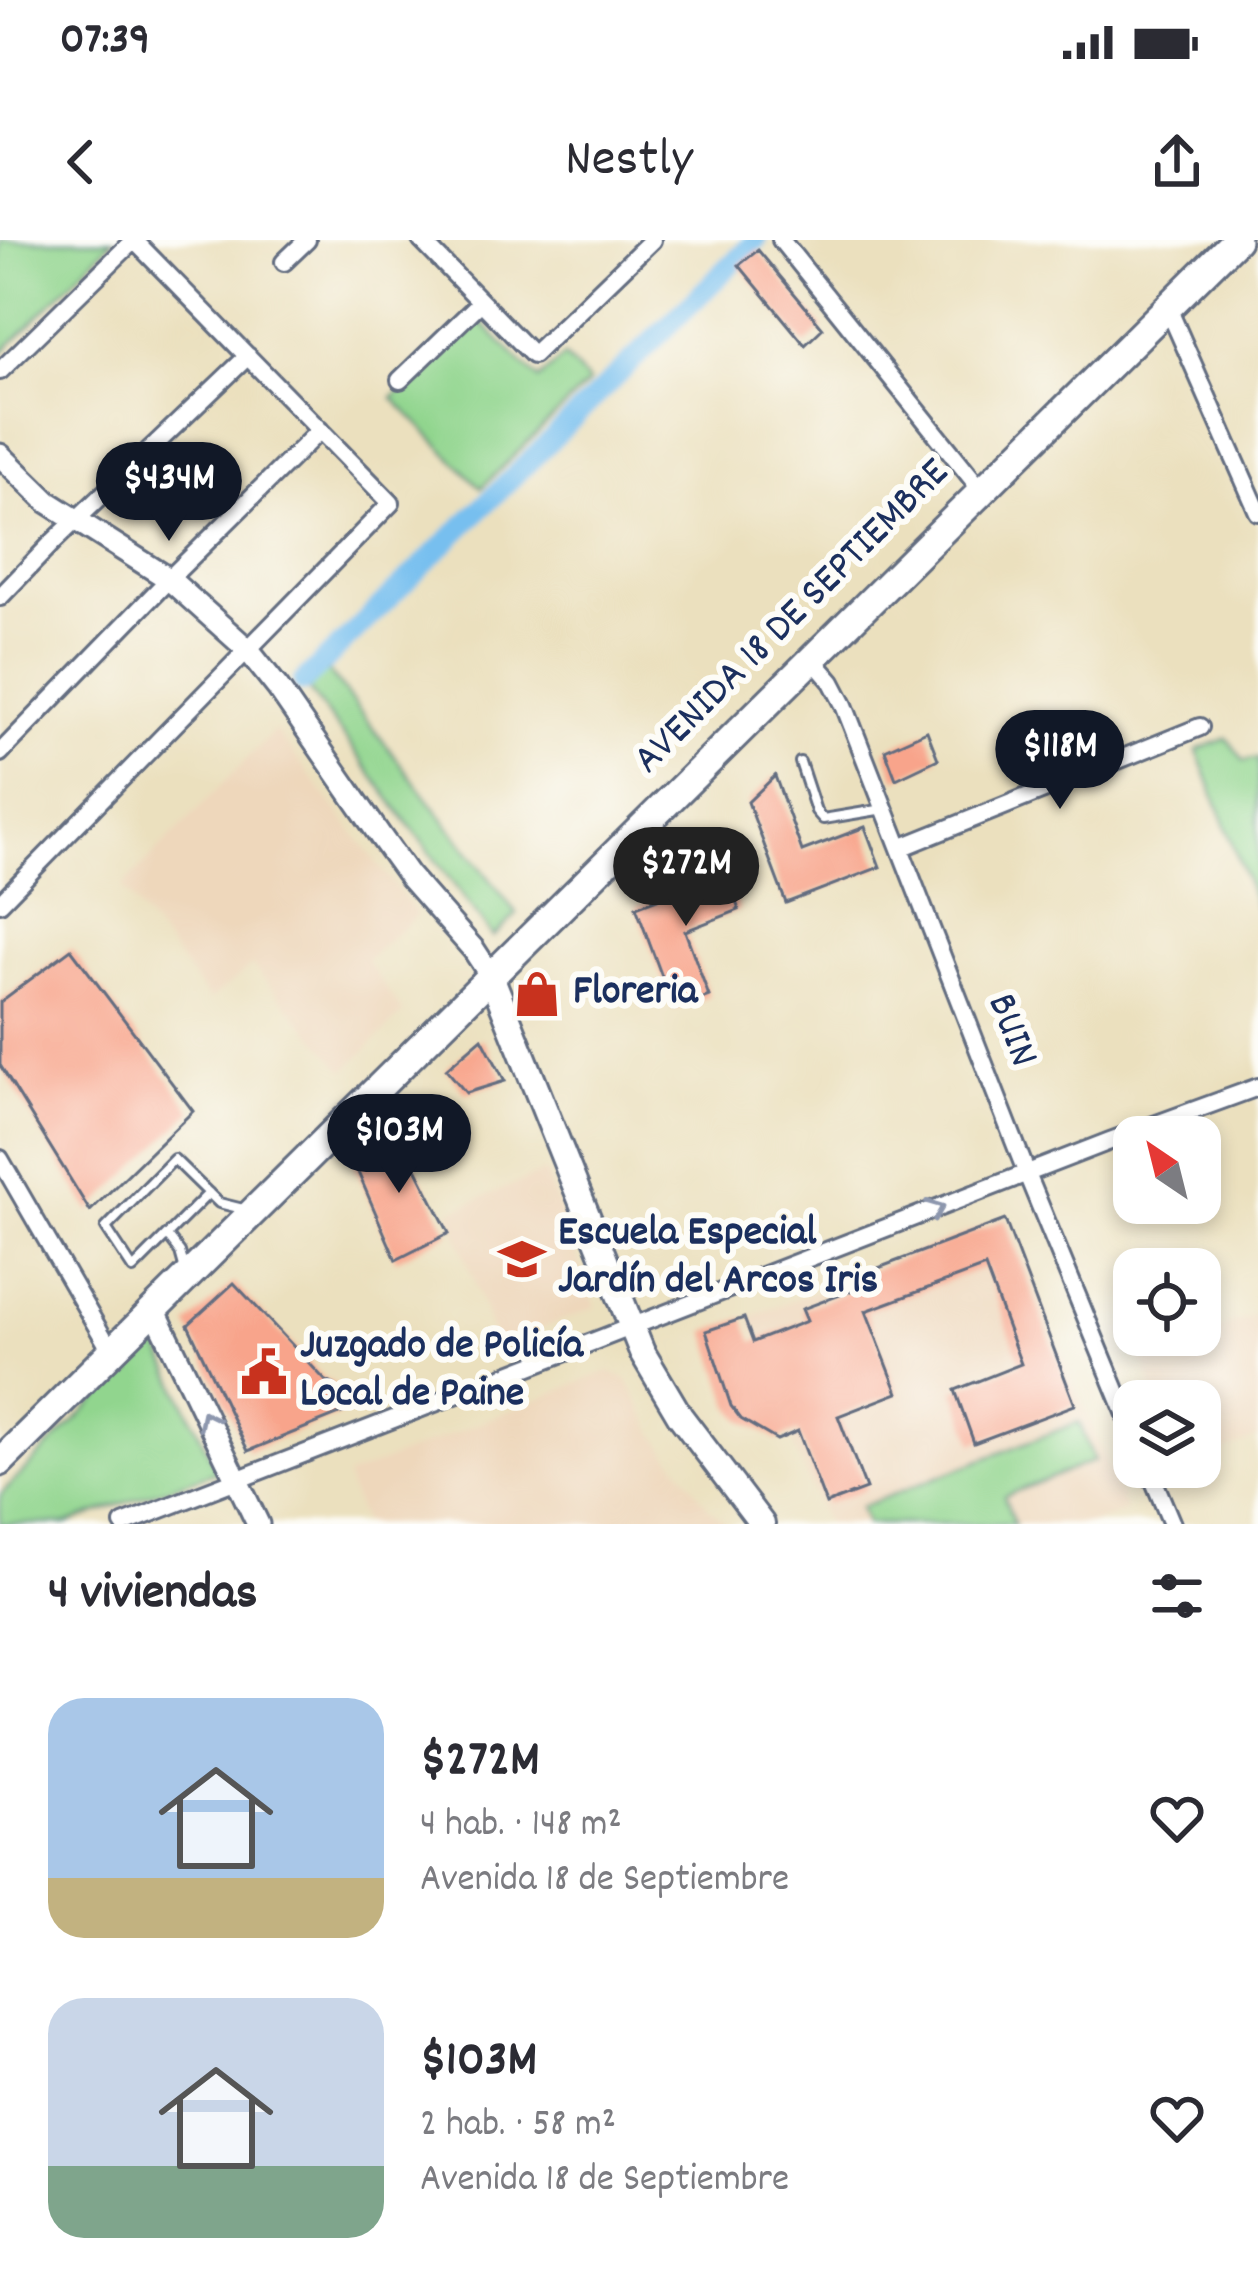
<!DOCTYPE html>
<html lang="es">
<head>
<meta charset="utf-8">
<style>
  :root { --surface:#fff; --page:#f7f7f7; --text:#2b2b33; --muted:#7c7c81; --accent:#111827 }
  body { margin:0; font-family:Dekko,sans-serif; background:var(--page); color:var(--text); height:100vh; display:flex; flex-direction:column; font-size:45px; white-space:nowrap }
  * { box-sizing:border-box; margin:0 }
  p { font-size:39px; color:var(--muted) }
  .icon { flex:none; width:66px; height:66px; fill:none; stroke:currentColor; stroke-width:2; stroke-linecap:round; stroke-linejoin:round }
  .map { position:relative; height:1284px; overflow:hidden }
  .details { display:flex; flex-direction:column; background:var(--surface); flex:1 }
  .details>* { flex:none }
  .needle { width:78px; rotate:325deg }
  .controls { position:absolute; left:1113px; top:876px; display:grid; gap:24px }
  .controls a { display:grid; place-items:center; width:108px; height:108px; border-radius:24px; background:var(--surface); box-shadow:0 6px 18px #0003; font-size:60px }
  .price { position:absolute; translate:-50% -102px; padding:0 27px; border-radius:42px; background:var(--accent); color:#fff; font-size:39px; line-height:78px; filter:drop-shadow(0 3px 6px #0008) }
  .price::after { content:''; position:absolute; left:50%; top:72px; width:36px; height:27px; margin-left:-18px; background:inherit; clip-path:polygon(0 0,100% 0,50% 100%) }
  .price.active { background:#222; color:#fff }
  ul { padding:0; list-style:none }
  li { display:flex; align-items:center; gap:36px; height:300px; padding:0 48px }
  li span { display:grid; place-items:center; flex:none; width:336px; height:240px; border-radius:36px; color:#555 }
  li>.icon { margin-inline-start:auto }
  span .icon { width:144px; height:144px; fill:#fffc; stroke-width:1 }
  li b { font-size:51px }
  h2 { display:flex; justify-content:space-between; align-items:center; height:144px; padding:0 48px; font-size:51px }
  .status { display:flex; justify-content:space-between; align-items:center; height:84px; padding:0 60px; background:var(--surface); direction:ltr }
  .status svg { height:33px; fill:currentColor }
  header { display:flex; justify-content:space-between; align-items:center; height:156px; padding:0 48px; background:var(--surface); font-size:54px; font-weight:600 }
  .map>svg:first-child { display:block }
  .built { fill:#eed7bb }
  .green { fill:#91d58e; stroke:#568276; stroke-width:3 }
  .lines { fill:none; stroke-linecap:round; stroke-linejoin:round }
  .canal { stroke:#77bfef; stroke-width:21 }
  .building { fill:#f8a48b }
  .service-casing { stroke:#646d80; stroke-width:14 }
  .minor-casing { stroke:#646d80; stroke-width:22 }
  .tertiary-casing { stroke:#646d80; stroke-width:27 }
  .secondary-casing { stroke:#646d80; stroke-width:30 }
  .primary-casing { stroke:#646d80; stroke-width:33 }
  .service { stroke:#fff; stroke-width:8 }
  .minor { stroke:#fff; stroke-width:16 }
  .tertiary { stroke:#fff; stroke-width:21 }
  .secondary { stroke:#fff; stroke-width:24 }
  .primary { stroke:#fff; stroke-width:27 }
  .oneway { stroke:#8d97ae }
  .labels { text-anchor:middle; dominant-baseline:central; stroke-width:12; stroke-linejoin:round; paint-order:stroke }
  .street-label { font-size:42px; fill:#1b2f5e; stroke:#fdfcf7 }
  .poi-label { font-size:42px; font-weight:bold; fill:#1b2f5e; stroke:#fdfcf7; text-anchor:start }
</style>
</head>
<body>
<div class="status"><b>07:39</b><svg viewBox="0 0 49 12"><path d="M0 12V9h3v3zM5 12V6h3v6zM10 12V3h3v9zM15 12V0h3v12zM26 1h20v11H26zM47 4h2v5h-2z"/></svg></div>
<header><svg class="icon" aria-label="back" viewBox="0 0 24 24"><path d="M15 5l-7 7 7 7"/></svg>Nestly<svg class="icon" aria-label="share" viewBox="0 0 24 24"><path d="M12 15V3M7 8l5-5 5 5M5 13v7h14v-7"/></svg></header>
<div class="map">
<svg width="1258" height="1284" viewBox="0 0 1258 1284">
  <rect width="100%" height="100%" fill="#fdfcf7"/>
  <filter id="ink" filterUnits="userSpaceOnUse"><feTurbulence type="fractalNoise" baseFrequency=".00833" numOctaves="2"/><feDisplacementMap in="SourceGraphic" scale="24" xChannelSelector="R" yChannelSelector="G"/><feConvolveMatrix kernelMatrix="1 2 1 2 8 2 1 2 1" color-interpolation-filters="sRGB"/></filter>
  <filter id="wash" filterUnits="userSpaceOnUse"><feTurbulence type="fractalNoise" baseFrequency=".004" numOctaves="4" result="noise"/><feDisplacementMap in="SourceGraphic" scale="48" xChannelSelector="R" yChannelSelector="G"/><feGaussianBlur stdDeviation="2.7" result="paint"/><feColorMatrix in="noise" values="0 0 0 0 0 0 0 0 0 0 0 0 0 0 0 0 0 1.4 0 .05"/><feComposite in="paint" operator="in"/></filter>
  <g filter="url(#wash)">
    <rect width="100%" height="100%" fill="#ebe0be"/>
    <path class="built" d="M275,490l142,185 -51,45 37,53 -58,58 -93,-106 -42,35 -88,-113z
      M545,931l51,136 -99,39 -48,-134z
      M1007,975l119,296 -37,13h-263l-28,-67 -49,-140z
      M1258,1074v124l-58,22v-59h-42l-16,-44z
      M608,1131l20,9 28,56 53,72 18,16h-364l-17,-47z"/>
    <path class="green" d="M0,0h113l-113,115z
      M476,77l63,63 25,-24 25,26 -108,106 -88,-90z
      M324,425l193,249 -24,23 -190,-255z
      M1227,498l17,23 14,-3v153l-61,-161z
      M156,1101l61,130 -152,53h-65v-29z
      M1079,1182l15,39 -90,35 10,28h-148l-6,-17z"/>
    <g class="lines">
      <path class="canal" d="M303,442l453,-442"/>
    </g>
    <g id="blocks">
      <path class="building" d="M758,10l65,78 -18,17 -66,-80z
        M927,491l11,28 -42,20 -11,-29z
        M775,536l27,75 63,-24 15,40 -94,36 -38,-101z
        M721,620l18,50 -54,21 24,65 -35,13 -38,-102 53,-20 -5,-13z
        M71,709l122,162 -103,100 -90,-146v-63z
        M482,798l23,43 -39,12 -20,-24z
        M394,885l55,108 -53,27 -42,-97z
        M1005,980l70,185 -101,38 -19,-53 66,-26 -36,-97 -119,44 32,82 -60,23 28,73 -40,15 -28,-73 -21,9 -36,-21 -10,-13 -25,-75 38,-13 9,24 54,-21 -5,-12 62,-23 -4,-11z
        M234,1043l91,97 10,5 12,26 -99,40 -60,-126z"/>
    </g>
  </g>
  <g filter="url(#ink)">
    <use href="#blocks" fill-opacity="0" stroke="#646d80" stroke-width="3"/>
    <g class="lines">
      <defs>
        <path id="service" d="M800,522l16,49 7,8 61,-10
          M209,953l-76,76 -27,-41 68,-69 45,44 28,7
          M167,995l13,17 5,18"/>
        <path id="minor" d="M421,0l112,115 119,-115
          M781,0l201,251
          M284,22l23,-22
          M1168,68l90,204
          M0,131l134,-131
          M400,140l81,-78
          M0,357l54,-56 194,-185
          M812,419l20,23 12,23 183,469 107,260
          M0,513l169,-174 151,-149
          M900,608l300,-121
          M0,663l391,-400 -257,-263
          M0,919l111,192
          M1148,1227l24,57
          M123,1284l987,-383 148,-54"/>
        <path id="tertiary" d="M0,215l48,47 121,77 78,70 31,39 103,149 28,39 65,74 17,26
          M154,1069l104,215"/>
        <path id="secondary" d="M491,736l151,376 38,64 82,108"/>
        <path id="primary" d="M0,1222l1236,-1222"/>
      </defs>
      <use href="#service" class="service-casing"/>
      <use href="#minor" class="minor-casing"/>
      <use href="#tertiary" class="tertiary-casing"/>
      <use href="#secondary" class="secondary-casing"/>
      <use href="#primary" class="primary-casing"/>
      <use href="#service" class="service"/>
      <use href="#minor" class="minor"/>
      <use href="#tertiary" class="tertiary"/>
      <use href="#secondary" class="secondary"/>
      <use href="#primary" class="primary"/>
    </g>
    <defs><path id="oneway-chevron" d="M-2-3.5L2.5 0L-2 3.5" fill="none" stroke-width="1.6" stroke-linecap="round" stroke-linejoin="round" transform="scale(3)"/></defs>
    <g class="oneway">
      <use href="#oneway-chevron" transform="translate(936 969) rotate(-21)"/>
      <use href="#oneway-chevron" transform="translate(207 1179) rotate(-116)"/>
    </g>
  </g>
  <defs>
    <symbol id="shop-bare" viewBox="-9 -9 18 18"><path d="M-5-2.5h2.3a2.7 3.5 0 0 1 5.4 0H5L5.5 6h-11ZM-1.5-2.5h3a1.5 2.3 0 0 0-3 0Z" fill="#c8321e" stroke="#fdfcf7" stroke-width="2.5" paint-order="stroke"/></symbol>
    <symbol id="school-bare" viewBox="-9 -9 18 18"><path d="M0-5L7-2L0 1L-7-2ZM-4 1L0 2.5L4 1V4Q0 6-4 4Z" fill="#c8321e" stroke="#fdfcf7" stroke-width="2.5" paint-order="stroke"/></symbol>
    <symbol id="civic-bare" viewBox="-9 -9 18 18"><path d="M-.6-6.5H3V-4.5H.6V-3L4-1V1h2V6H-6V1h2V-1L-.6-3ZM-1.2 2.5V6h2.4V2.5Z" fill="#c8321e" stroke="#fdfcf7" stroke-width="2.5" paint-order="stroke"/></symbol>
  </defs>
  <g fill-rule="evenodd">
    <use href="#shop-bare" x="504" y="721" width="66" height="66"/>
    <use href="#school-bare" x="489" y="986" width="66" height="66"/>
    <use href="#civic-bare" x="231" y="1099" width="66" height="66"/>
  </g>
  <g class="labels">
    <g class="street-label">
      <text transform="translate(793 378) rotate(-45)">AVENIDA 18 DE SEPTIEMBRE</text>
      <text transform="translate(1010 791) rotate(69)">BUIN</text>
    </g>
    <g class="poi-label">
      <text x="573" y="754">Floreria</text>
      <text x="558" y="995">Escuela Especial<tspan x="558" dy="48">Jardín del Arcos Iris</tspan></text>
      <text x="300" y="1108">Juzgado de Policía<tspan x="300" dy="48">Local de Paine</tspan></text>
    </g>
  </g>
</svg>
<div class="controls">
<a><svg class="needle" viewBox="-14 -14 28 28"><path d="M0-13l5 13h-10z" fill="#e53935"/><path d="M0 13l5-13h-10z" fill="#7c7c81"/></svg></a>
<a><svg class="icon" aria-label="locate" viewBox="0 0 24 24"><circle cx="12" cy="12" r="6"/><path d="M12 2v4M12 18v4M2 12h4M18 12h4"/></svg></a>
<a><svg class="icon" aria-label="layers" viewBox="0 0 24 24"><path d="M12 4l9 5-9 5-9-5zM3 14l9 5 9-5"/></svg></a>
</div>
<b class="price" style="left:169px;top:304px">$434M</b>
<b class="price" style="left:1060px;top:572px">$118M</b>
<b class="price active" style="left:686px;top:689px">$272M</b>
<b class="price" style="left:399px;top:956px">$103M</b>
</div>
<section class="details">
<h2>4 viviendas<svg class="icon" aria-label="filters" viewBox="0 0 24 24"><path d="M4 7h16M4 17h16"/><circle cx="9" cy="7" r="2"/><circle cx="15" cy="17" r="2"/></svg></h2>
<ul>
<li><span style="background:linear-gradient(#a9c7e8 75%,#c2b280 0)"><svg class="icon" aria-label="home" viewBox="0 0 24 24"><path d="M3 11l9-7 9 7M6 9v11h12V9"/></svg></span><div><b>$272M</b><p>4 hab. · 148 m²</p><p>Avenida 18 de Septiembre</p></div><svg class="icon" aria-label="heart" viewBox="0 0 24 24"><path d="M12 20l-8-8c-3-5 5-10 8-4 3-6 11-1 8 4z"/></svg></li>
<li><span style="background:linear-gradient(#c9d6e8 70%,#7fa58c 0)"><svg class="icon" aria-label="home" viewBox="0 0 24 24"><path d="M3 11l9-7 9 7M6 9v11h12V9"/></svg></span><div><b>$103M</b><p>2 hab. · 58 m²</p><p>Avenida 18 de Septiembre</p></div><svg class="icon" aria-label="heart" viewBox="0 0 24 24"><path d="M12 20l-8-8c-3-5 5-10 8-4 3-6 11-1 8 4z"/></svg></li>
</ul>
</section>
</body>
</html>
